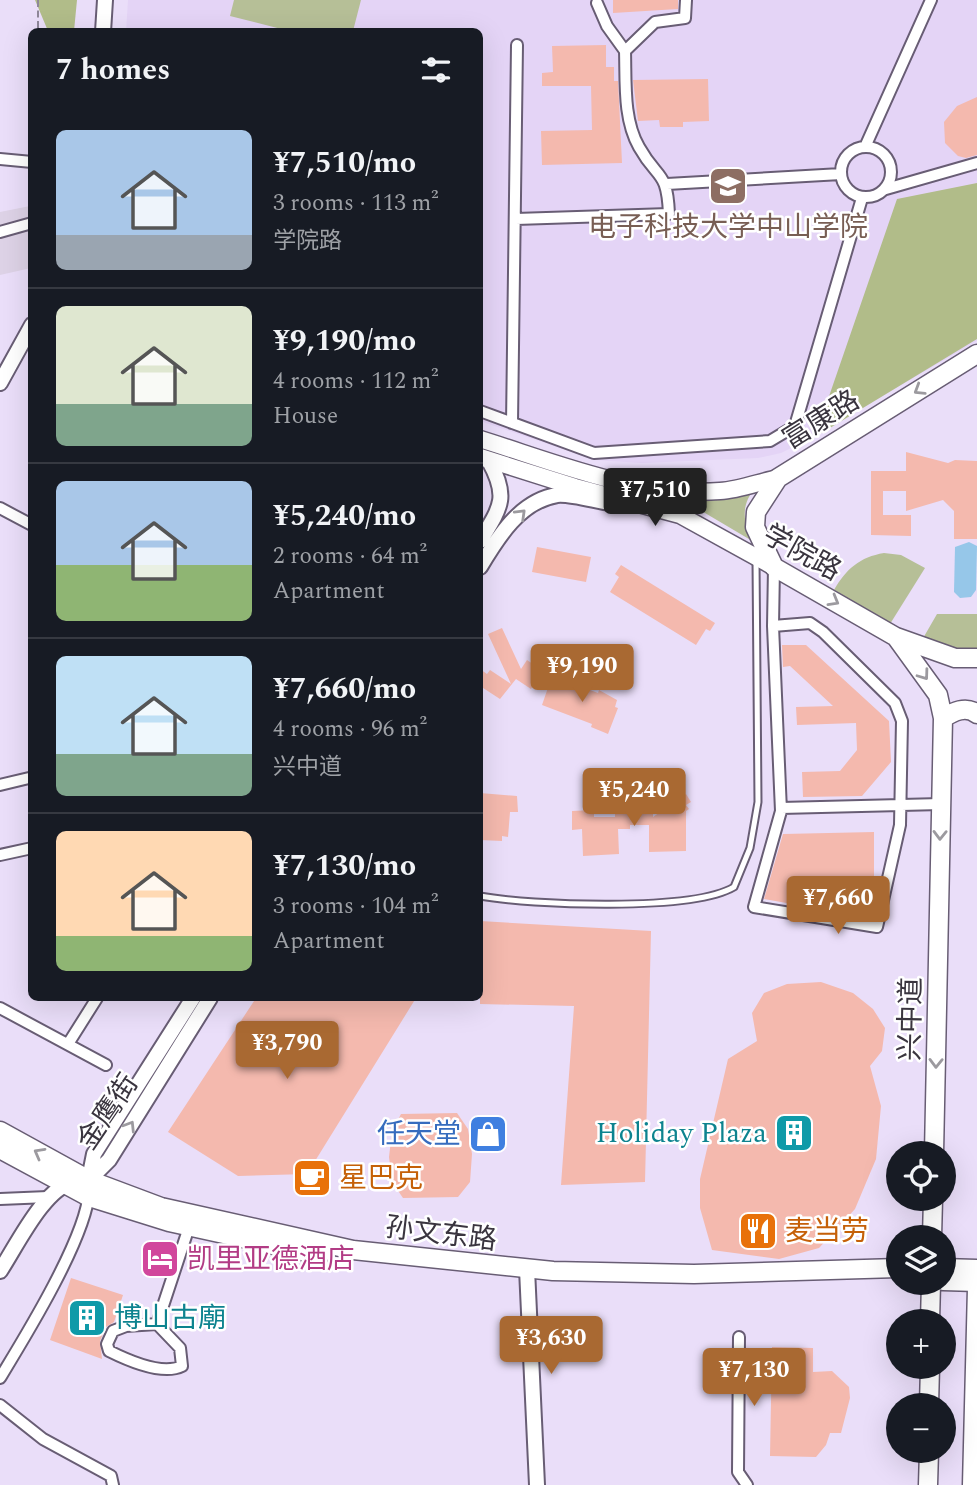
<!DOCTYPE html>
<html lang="en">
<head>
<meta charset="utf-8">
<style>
  :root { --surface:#171b24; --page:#242831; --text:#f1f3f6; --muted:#9ea1a6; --line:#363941; --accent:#a96932 }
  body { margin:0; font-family:Spectral,"Noto Sans SC",serif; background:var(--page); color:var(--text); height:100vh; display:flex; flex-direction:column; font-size:26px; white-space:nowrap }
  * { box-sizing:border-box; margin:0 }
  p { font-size:23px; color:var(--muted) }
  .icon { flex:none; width:38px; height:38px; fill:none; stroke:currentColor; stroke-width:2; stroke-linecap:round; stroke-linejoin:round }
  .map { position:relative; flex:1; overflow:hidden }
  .side { position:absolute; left:28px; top:28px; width:455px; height:973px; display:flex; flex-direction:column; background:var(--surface); border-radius:10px; box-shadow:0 7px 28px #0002 }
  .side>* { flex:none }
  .tools { position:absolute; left:886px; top:1141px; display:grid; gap:14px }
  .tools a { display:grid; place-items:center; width:70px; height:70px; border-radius:50%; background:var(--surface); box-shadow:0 7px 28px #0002; font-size:35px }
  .price { position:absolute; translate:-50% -60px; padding:0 16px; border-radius:7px; background:var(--accent); color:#fff; font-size:23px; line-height:46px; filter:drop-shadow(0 2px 4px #0008) }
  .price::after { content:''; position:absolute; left:50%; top:42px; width:21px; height:16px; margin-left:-10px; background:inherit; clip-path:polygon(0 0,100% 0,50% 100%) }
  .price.current { background:#222; color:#fff }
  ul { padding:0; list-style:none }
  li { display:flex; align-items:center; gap:21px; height:175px; padding:0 28px }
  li+li { border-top:2px solid var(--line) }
  li span { display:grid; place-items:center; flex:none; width:196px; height:140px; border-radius:10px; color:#555 }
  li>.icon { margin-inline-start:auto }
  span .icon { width:84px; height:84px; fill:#fffc; stroke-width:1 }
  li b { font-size:30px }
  h2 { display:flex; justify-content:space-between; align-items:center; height:84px; padding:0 28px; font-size:30px }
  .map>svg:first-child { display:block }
  .built { fill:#e4d4f6 }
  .medical { fill:#ddd2e6 }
  .green { fill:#b6bf97 }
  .forest { fill:#b1bc89 }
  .water { fill:#96c7e9 }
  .building { fill:#f4b9ae }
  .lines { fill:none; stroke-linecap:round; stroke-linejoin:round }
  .service-casing { stroke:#685d74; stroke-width:9 }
  .minor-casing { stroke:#685d74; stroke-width:14 }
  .tertiary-casing { stroke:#685d74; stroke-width:18 }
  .secondary-casing { stroke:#685d74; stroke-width:19 }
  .primary-casing { stroke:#685d74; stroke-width:21 }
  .path { stroke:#8f8799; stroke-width:2; stroke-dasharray:7 3.5; stroke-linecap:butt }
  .service { stroke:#fff; stroke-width:5 }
  .minor { stroke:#fff; stroke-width:10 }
  .tertiary { stroke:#fff; stroke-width:14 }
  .secondary { stroke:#fff; stroke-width:16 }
  .primary { stroke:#fff; stroke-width:18 }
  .oneway { stroke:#9c9a9f }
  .labels { text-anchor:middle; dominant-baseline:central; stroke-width:5; stroke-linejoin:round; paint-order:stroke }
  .education-label { font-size:28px; fill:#785e54; stroke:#fff }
  .street-label { font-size:28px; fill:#3a353f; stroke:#fff }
  .culture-label { font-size:28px; fill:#0d838f; stroke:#fff; text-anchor:end }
  .shop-label { font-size:28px; fill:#366cbe; stroke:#fff; text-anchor:end }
  .food-label { font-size:28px; fill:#c56008; stroke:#fff; text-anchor:start }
  .hotel-label { font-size:28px; fill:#b23c85; stroke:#fff; text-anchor:start }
</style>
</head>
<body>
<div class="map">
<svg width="977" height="1485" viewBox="0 0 977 1485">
  <rect width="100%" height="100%" fill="#eadef9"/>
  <path class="built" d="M128,0h849v341l-178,103 -18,9 -23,5 -116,5 -47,-3 -115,-39v-389h-354z"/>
  <path class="medical" d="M30,206l1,62 -31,7v-63z"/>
  <path class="green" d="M234,0h127l-8,31h-64l-59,-15z
    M755,488c-15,18 -12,36 -1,54l-76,-45 19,2z
    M884,553l17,2 24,13 -35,56 -56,-34c12,-21 26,-33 50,-37z
    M937,614h40v35l-20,1 -35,-10z"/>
  <path class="forest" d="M35,0h42l-3,31h-26z
    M977,183v156l-162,98 82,-238z"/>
  <path class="water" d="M969,542l8,4 -1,44 -5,7 -11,1 -6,-6 1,-45z"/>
  <path class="building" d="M613,0h65v9l-65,4z
    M606,45v22h8v14h4l4,82 -80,2 -1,-34 51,-1 -1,-44h-49v-13l11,-1 -1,-26z
    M708,79l1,42 -26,1v5h-23l-1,-7 -21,1 -5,-41z
    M977,97v58l-11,3 -8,-2 -13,-13 -1,-21 13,-16z
    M906,452l42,11 7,-3 22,1v78h-23v-28l-11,-11 -37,11v-20h-23v24h28v21l-40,-1v-64h35z
    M537,547l54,10 -5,25 -54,-10z
    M621,565l94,58 -5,8 -4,-2 -10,16 -86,-53 9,-15 -4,-3z
    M502,628l19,41 6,-9 15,10 -11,19 -15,-10 -16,20 -20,-13v-17l7,5 3,-4 21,14 -23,-50z
    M782,645h24l83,76 2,41 -29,34 -59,1 -1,-25 38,-1 17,-21 -1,-27 -59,2 -1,-18 37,-1 -43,-40 -7,1z
    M551,679l15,7v-5l32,12 1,-3 18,10 -2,7 3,1 -10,26 -17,-7 1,-3 -50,-19z
    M480,793l37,3 1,16h-8l-2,25 -6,-1v5l-22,-1z
    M686,794l5,8 -5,3 3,4 -3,2v40l-37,1v-27h-19v4h-12l1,25 -36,2 -1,-27 -10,1v-19l22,-1v7h21v-12l14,-1 24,2v11z
    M874,832v71l-3,15 -107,-19 19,-65z
    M480,921l171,10 -6,251 -84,3 13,-179 -94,-2z
    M821,982l32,11 20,16 12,19 -3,23 -12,15 11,40 -5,53 -21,50 -36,39 -40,11 -67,-9 -12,-42v-29l28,-120 29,-18 -5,-28 12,-20 23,-9z
    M256,998h160l-109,176 -69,2 -70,-44z
    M457,1113l11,16 4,25 -2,28 -12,15 -55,1 -11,-16 -3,-25 3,-26 9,-17z
    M71,1278l52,17 -9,27 -8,5 -6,14 2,18 -52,-19z
    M772,1347l41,1v24l19,-1 17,16 1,11 -9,35h-11l-4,12 -10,12 -46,-1z"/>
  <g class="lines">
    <defs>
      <path id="service" d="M480,896c50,9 212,16 254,-9l16,-39 8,-46 -2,-242"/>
      <path id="minor" d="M597,3l10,23 18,25
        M841 172a25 25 0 1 1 50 0a25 25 0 1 1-50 0Z
        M865,147l66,-147
        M0,159l32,3
        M667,184l174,-10
        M886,189l91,-26
        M516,219l153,-5c-2,-45 -11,-33 -30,-67 -16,-28 -13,-65 -14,-96l30,-29 30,-4 1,-18
        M0,232l32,-9
        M480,411l114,42 176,-12 25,-15 67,-228
        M512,423l5,-378
        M0,508l32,17
        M773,626l37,-3 13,9 72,71 7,18 -2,104 -23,102 -123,-20 27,-96 -8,-185 1,-59
        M0,785l29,-7
        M781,808l160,-4
        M0,855l32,-7
        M0,1008l106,57
        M68,1044l29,-46
        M0,1199l48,-2
        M157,1324l23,24 2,18c-20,10 -55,-6 -73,-15l-2,-7 6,-13 13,-5 31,-2 32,-97
        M739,1337l-1,135 9,13
        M0,1378c25,-41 86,-140 89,-186
        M0,1405l43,34 68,37 2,9"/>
      <path id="tertiary" d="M103,32l2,-32
        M0,383l32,-58
        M480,541c21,-34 29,-44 9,-80
        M480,567c18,-30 40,-66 77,-72 16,-2 50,10 70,10
        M89,1179l5,-25 99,-156
        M89,1180l20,-20 101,-162
        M527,1269l10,216
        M0,1271c16,-24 45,-85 74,-89"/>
      <path id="secondary" d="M480,439c77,24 157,58 240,52 19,-1 39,-9 58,-13
        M480,457l95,30 105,28 94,52"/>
      <path id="primary" d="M977,354l-199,124 -22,34 -1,15 19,40 122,70 59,21h22
        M896,637l42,58 5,23 -9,435
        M943,718c10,-6 23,-13 34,-4
        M0,1131l89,49 72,27 192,43 200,21 141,3 204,-6
        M0,1149l89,48 80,25 151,33
        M932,1237l1,-38
        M943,1268l34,1
        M943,1281l34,1
        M930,1321l1,-38
        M929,1405l1,-38
        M928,1485l1,-34
        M972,1485l5,-197"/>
    </defs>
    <use href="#service" class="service-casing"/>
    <use href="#minor" class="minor-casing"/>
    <use href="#tertiary" class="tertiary-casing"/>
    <use href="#secondary" class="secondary-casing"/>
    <use href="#primary" class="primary-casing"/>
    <path class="path" d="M38,0v32"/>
    <use href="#service" class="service"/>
    <use href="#minor" class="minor"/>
    <use href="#tertiary" class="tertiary"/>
    <use href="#secondary" class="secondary"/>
    <use href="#primary" class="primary"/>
  </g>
  <defs><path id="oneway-chevron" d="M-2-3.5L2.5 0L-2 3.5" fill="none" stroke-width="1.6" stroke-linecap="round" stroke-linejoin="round" transform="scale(1.75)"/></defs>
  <g class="oneway">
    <use href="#oneway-chevron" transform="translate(919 390) rotate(148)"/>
    <use href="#oneway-chevron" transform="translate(521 514) rotate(-44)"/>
    <use href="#oneway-chevron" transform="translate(834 601) rotate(30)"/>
    <use href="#oneway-chevron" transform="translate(924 675) rotate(54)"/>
    <use href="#oneway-chevron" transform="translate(940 835) rotate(91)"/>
    <use href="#oneway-chevron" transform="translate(936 1063) rotate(91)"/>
    <use href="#oneway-chevron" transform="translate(130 1126) rotate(-58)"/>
    <use href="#oneway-chevron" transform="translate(39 1153) rotate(-151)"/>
  </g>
  <defs>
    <symbol id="university-square" viewBox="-11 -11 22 22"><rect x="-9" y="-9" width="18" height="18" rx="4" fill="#8d6e63" stroke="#fff"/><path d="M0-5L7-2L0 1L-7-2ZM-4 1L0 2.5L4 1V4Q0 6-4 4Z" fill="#fff"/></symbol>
    <symbol id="building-square" viewBox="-11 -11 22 22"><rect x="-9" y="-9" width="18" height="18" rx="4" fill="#0f9aa8" stroke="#fff"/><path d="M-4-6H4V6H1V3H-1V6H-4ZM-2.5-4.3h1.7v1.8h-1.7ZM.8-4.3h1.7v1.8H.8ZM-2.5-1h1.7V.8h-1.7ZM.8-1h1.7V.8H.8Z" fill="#fff"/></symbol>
    <symbol id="shop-square" viewBox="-11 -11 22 22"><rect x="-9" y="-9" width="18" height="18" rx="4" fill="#3f7fe0" stroke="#fff"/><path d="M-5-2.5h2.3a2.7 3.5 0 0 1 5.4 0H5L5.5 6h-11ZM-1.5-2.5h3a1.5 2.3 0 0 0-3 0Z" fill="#fff"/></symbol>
    <symbol id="cafe-square" viewBox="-11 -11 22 22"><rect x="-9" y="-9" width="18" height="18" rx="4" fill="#e8710a" stroke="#fff"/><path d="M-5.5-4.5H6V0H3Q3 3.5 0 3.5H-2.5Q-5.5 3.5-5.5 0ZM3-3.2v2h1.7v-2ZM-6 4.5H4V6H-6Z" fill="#fff"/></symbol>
    <symbol id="restaurant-square" viewBox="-11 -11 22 22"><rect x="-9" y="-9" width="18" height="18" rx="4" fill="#e8710a" stroke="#fff"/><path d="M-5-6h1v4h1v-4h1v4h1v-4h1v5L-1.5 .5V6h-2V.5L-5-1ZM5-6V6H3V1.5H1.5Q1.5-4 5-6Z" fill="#fff"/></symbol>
    <symbol id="hotel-square" viewBox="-11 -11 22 22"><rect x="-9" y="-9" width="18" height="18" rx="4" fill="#d1479c" stroke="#fff"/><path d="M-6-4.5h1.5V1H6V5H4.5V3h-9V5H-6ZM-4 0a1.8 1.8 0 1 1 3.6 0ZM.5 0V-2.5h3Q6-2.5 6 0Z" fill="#fff"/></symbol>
  </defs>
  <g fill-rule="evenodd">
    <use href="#university-square" x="706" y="164" width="44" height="44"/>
    <use href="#building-square" x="772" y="1111" width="44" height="44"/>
    <use href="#shop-square" x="466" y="1112" width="44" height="44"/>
    <use href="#cafe-square" x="290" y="1156" width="44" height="44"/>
    <use href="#restaurant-square" x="736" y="1209" width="44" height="44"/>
    <use href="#hotel-square" x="138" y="1237" width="44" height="44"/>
    <use href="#building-square" x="65" y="1296" width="44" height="44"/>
  </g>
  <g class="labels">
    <g class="education-label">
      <text x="728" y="227">电子科技大学中山学院</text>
    </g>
    <g class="street-label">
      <text transform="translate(821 420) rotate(-32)">富康路</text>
      <text transform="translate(802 553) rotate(29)">学院路</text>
      <text transform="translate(911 1019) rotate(-89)">兴中道</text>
      <text transform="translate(108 1112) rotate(-56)">金鹰街</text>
      <text transform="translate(441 1234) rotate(7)">孙文东路</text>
    </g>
    <g class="culture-label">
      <text x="767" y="1133">Holiday Plaza</text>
      <text x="114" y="1318" text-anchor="start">博山古廟</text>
    </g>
    <g class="shop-label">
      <text x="461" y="1134">任天堂</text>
    </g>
    <g class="food-label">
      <text x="339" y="1178">星巴克</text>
      <text x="785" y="1231">麦当劳</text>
    </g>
    <g class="hotel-label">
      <text x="187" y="1259">凯里亚德酒店</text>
    </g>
  </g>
</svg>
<div class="tools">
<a><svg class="icon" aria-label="locate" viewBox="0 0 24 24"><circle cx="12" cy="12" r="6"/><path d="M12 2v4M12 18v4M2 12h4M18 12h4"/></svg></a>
<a><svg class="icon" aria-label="layers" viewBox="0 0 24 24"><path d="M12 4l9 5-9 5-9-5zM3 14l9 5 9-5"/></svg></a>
<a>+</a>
<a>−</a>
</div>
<b class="price current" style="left:655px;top:528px">¥7,510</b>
<b class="price" style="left:582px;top:704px">¥9,190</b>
<b class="price" style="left:634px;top:828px">¥5,240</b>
<b class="price" style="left:838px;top:936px">¥7,660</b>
<b class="price" style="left:287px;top:1081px">¥3,790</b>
<b class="price" style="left:551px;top:1376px">¥3,630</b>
<b class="price" style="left:754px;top:1408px">¥7,130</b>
<section class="side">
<h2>7 homes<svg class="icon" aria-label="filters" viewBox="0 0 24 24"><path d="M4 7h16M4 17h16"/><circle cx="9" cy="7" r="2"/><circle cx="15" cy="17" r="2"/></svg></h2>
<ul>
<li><span style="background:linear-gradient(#a9c7e8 75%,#9aa5b1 0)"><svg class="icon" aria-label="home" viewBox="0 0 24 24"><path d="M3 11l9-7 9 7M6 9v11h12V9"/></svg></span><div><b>¥7,510/mo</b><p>3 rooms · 113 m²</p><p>学院路</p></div></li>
<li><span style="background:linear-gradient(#dfe7d0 70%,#7fa58c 0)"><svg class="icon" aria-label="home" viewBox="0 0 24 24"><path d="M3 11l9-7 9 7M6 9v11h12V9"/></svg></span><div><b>¥9,190/mo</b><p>4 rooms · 112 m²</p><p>House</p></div></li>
<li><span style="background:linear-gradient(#a9c7e8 60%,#8fb573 0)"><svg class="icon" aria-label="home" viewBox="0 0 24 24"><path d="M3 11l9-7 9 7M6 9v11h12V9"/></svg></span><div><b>¥5,240/mo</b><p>2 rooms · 64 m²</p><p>Apartment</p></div></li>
<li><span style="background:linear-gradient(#bfe0f5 70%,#7fa58c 0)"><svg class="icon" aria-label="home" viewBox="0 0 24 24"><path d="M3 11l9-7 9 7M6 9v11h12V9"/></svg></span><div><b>¥7,660/mo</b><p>4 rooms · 96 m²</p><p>兴中道</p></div></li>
<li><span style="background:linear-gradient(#ffd9b3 75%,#8fb573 0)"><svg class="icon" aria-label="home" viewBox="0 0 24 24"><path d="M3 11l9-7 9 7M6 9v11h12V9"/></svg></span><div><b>¥7,130/mo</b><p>3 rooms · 104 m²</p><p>Apartment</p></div></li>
</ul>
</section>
</div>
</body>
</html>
